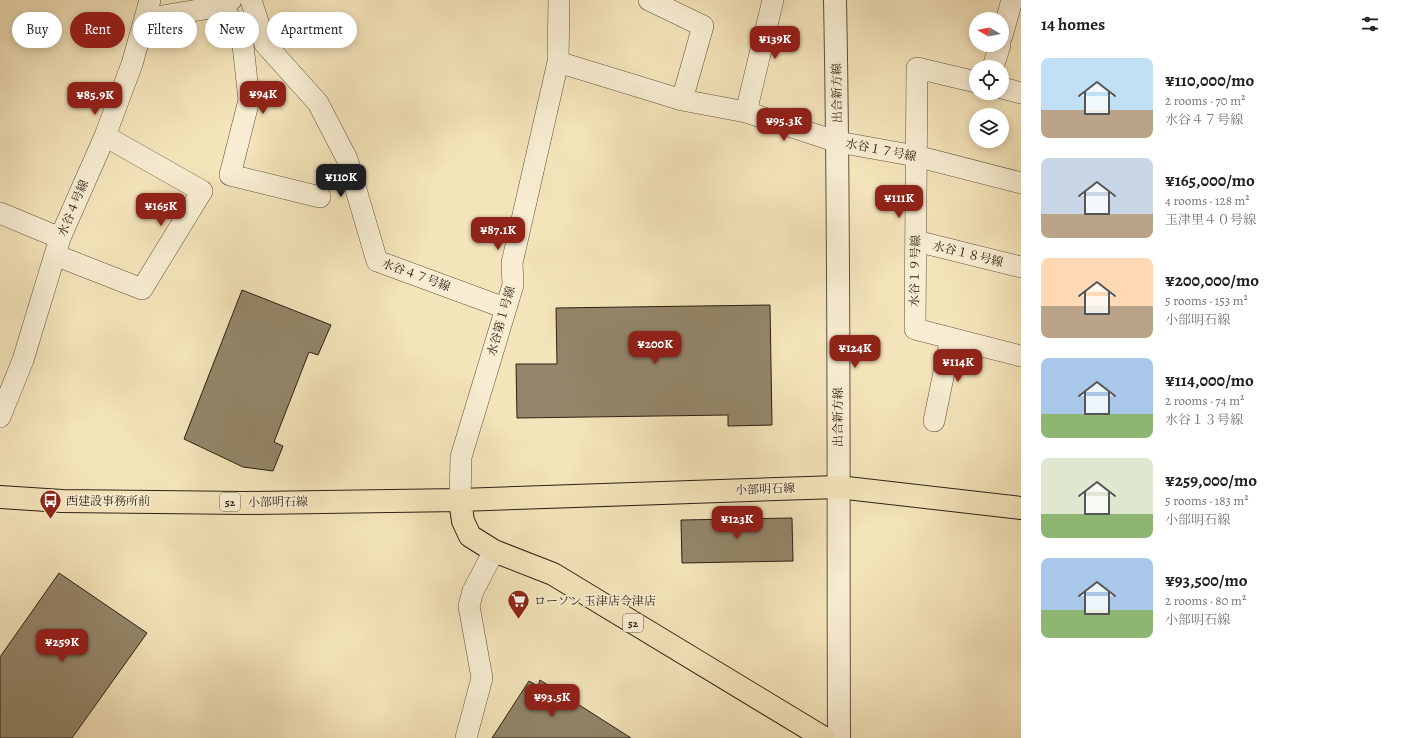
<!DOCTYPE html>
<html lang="en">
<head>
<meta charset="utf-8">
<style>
  :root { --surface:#fff; --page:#f2f2f2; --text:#202124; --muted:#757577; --accent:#8f2418 }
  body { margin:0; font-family:Alegreya,"Noto Serif JP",serif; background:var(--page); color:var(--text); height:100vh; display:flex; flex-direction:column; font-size:15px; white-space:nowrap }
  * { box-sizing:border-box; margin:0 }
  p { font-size:13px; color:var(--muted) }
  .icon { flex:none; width:22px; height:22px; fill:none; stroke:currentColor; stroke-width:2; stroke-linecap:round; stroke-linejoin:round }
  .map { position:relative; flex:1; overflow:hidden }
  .drawer { display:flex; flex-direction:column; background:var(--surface); width:380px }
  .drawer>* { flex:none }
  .banner { position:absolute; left:12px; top:12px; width:380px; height:36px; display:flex; gap:8px }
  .needle { width:26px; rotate:279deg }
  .tools { position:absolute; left:969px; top:12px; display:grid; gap:8px }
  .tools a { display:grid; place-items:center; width:40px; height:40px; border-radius:50%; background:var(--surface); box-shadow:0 2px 10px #0003; font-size:20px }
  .price { position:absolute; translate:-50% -34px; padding:0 9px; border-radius:8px; background:var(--accent); color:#fff; font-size:13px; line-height:26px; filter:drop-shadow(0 1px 2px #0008) }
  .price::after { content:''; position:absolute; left:50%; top:24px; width:12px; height:9px; margin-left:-6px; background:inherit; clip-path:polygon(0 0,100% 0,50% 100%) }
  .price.current { background:#222; color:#fff }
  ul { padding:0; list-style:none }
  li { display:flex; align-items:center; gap:12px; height:100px; padding:0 20px }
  li span { display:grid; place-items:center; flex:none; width:112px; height:80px; border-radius:8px; color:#555 }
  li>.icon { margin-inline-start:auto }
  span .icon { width:48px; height:48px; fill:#fffc; stroke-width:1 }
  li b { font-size:17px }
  h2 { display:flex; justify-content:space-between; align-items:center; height:48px; padding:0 20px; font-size:17px }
  .tag { padding:0 14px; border-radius:18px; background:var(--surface); box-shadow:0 2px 10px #0003; font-size:14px; line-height:36px }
  .tag.current { background:var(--accent); color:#fff }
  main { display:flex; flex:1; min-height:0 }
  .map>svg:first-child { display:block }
  .building { fill:#94866a; stroke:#2c2013 }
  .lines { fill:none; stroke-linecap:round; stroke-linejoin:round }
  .minor-casing { stroke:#5e513d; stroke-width:22 }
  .tertiary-casing { stroke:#5e513d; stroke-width:24 }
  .primary-casing { stroke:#2c2013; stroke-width:24 }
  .minor { stroke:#f8edd2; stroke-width:21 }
  .tertiary { stroke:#f8edd2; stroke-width:22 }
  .primary { stroke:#f4e4ba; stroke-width:22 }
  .labels { text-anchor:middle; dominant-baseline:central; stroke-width:3; stroke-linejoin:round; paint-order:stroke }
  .shield { fill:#f8edd2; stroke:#695e4c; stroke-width:1 }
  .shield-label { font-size:11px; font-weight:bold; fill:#2c2013 }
  .street-label { font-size:12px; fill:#2c2013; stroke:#f8edd2 }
  .poi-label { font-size:12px; fill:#2c2013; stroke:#f8edd2; text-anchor:start }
</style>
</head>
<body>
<main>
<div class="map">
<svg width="1021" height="738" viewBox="0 0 1021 738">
  <rect width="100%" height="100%" fill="#f4e4ba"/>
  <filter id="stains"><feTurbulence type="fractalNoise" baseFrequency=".005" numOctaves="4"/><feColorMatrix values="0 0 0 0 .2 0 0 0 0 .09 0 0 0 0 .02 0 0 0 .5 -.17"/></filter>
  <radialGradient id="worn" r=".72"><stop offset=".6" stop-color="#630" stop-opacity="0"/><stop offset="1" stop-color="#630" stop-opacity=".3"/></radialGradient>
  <path class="building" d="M242,290l89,35 -13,30 -9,-3 -35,90 9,4 -10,25 -30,-4 -59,-28z
    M770,305l2,120 -44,1v-11l-211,3 -1,-54h41l-1,-56z
    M792,518l1,43 -111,2 -1,-43z
    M59,573l88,60 -75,105h-72v-81z
    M540,680l91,58h-139l37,-57 9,5z"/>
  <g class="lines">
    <defs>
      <path id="minor" d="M251,0l14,44 53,59 29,56 30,102 128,47
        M649,0l54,26 -21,74
        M222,6l20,30 7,64 -19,75 90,22
        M145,19l77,-13 9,-6
        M1002,36l10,-36
        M558,62l124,38 64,12 92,30 78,14 105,27
        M993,67l7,-22
        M976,82l-59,-14 -2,261 106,27
        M1002,88l19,5
        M746,112l27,-112
        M0,213l60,25
        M916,241l105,26
        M55,255l87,34 60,-98 -97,-55
        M0,417l23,-57 37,-122 45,-102 27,-72 18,-64
        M934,421l17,-83
        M460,500l1,-43 52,-172 -1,-22 46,-201 1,-62
        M466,738l16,-60 -13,-72 4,-15 21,-40"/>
      <path id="tertiary" d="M835,0c5,246 3,492 4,738"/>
      <path id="primary" d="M0,497l62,4 185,2 213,-3 378,-13 183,21
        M460,500l3,21 7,15 24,15 59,23 271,164"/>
    </defs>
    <use href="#minor" class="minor-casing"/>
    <use href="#tertiary" class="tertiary-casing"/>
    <use href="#primary" class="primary-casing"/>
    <use href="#minor" class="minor"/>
    <use href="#tertiary" class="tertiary"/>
    <use href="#primary" class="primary"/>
  </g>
  <defs>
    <symbol id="bus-pin" viewBox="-11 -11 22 30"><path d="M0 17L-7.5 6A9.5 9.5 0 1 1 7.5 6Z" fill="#8f2418" stroke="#f8edd2"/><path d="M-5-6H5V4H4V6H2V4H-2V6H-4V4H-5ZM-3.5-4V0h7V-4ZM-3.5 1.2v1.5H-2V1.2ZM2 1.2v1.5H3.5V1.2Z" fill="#fff"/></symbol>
    <symbol id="supermarket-pin" viewBox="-11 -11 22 30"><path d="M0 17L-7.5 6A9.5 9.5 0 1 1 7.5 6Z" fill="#8f2418" stroke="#f8edd2"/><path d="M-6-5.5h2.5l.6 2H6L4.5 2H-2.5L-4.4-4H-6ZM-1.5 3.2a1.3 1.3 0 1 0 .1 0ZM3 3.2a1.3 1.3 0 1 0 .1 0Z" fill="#fff"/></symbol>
  </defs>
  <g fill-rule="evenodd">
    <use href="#bus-pin" x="38" y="488" width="25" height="34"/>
    <use href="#supermarket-pin" x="506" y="588" width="25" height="34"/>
  </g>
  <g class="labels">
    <g class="shield">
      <rect x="220" y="493" width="20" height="18" rx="3"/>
      <rect x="623" y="614" width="20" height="18" rx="3"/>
    </g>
    <g class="shield-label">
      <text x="230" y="502">52</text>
      <text x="633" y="623">52</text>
    </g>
    <g class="street-label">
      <text transform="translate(837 93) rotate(-91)">出合新方線</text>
      <text transform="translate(881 150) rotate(11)">水谷１７号線</text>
      <text transform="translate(73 208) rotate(-67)">水谷４号線</text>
      <text transform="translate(968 254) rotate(14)">水谷１８号線</text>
      <text transform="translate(915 271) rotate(-89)">水谷１９号線</text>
      <text transform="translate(416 275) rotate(20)">水谷４７号線</text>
      <text transform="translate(501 321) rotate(-74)">水谷第１号線</text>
      <text transform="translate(838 417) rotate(-90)">出合新方線</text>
      <text transform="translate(765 489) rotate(-2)">小部明石線</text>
      <text transform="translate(278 502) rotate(-1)">小部明石線</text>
    </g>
    <g class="poi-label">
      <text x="66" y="501">西建設事務所前</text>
      <text x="534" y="601">ローソン 玉津店今津店</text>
    </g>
  </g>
  <rect width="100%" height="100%" filter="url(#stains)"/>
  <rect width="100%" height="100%" fill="url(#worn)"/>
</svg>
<div class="tools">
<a><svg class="needle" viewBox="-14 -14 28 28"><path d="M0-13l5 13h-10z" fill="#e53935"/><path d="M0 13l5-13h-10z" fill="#757577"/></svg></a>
<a><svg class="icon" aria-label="locate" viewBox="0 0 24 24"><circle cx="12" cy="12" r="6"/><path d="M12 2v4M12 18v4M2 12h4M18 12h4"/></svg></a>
<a><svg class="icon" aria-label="layers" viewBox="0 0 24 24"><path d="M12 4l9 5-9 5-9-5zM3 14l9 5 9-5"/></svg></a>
</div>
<b class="price" style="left:775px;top:60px">¥139K</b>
<b class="price" style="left:263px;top:115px">¥94K</b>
<b class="price" style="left:95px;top:116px">¥85.9K</b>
<b class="price" style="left:784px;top:142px">¥95.3K</b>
<b class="price current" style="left:341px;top:198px">¥110K</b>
<b class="price" style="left:899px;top:219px">¥111K</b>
<b class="price" style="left:161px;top:227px">¥165K</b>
<b class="price" style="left:498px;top:251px">¥87.1K</b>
<b class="price" style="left:655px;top:365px">¥200K</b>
<b class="price" style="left:855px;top:369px">¥124K</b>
<b class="price" style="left:958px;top:383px">¥114K</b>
<b class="price" style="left:737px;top:540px">¥123K</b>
<b class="price" style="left:62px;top:663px">¥259K</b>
<b class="price" style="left:552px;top:718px">¥93.5K</b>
<div class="banner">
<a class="tag">Buy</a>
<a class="tag current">Rent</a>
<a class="tag">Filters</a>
<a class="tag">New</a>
<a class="tag">Apartment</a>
</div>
</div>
<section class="drawer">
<h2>14 homes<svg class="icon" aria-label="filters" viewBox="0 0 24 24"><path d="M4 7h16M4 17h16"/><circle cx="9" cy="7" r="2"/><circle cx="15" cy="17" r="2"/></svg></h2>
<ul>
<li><span style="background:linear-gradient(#bfe0f5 65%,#b9a48a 0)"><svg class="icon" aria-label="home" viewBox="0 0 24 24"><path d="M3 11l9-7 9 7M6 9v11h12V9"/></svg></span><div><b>¥110,000/mo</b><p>2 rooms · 70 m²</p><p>水谷４７号線</p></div></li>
<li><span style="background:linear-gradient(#c9d6e8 70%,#b9a48a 0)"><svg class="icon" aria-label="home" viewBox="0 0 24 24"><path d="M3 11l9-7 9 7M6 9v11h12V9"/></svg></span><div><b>¥165,000/mo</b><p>4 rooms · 128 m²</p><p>玉津里４０号線</p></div></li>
<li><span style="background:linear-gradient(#ffd9b3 60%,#b9a48a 0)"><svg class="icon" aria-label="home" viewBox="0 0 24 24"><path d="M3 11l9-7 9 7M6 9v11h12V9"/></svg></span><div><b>¥200,000/mo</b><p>5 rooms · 153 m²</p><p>小部明石線</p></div></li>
<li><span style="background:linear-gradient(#a9c7e8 70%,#8fb573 0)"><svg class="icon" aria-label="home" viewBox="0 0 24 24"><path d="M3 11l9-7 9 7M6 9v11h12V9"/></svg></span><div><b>¥114,000/mo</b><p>2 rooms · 74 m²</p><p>水谷１３号線</p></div></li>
<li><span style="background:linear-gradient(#dfe7d0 70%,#8fb573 0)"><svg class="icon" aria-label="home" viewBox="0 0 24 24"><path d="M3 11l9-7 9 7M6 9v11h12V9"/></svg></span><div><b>¥259,000/mo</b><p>5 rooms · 183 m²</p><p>小部明石線</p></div></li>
<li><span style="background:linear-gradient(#a9c7e8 65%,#8fb573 0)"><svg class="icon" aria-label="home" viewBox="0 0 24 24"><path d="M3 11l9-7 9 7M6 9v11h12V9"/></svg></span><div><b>¥93,500/mo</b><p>2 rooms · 80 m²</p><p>小部明石線</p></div></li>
</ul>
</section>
</main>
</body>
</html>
